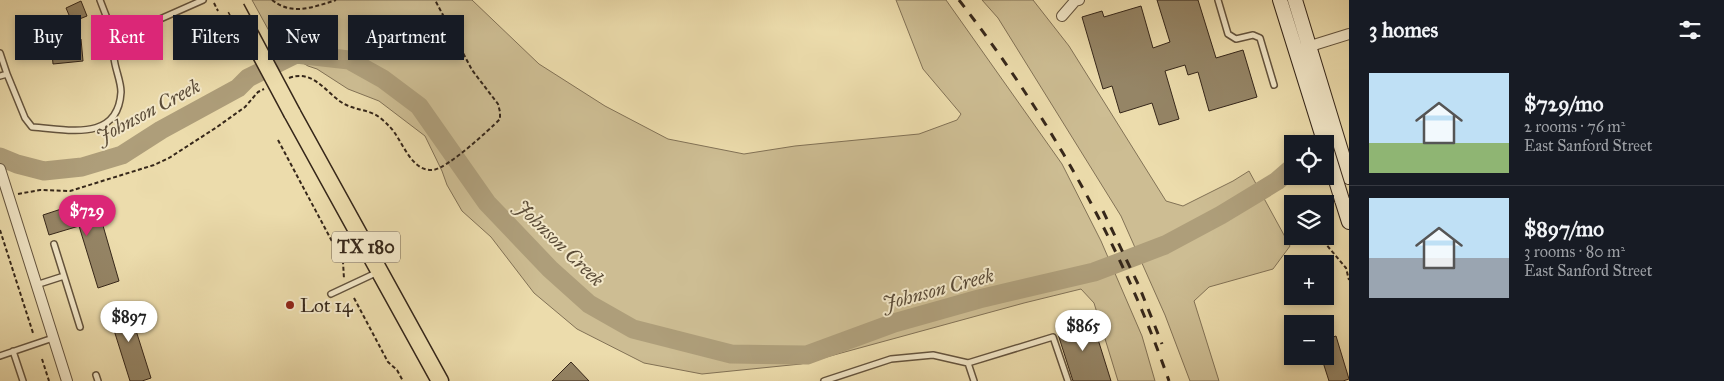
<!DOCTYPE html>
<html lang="en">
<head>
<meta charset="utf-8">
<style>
  :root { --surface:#171b24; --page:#242831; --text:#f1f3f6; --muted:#9ea1a6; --line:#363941; --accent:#db2777 }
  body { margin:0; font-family:"IM FELL Great Primer",serif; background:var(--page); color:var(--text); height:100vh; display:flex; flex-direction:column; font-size:19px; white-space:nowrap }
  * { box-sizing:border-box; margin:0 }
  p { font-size:16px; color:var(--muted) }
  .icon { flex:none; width:28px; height:28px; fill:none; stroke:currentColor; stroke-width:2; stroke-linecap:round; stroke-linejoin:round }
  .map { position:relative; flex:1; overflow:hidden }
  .panel { display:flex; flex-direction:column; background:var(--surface); width:375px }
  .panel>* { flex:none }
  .hud { position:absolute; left:15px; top:15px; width:475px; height:45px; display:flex; gap:10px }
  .controls { position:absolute; left:1284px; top:135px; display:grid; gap:10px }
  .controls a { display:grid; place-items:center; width:50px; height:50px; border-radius:0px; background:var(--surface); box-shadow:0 2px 8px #0003; font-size:25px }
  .price { position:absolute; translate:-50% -42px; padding:0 11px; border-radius:18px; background:#fff; color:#222; font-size:16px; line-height:32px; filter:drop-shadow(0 1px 2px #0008) }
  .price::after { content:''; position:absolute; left:50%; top:30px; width:15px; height:11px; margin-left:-8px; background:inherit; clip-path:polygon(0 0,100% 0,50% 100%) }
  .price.selected { background:var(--accent); color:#fff }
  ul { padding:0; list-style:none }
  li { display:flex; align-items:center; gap:15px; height:125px; padding:0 20px }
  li+li { border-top:1px solid var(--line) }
  li span { display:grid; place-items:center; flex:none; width:140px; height:100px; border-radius:0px; color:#555 }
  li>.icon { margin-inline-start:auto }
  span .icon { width:60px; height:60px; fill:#fffc; stroke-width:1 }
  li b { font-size:21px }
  h2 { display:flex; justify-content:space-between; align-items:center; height:60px; padding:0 20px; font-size:21px }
  .tag { padding:0 18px; border-radius:0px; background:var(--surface); box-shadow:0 2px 8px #0003; font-size:18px; line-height:45px }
  .tag.selected { background:var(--accent); color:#fff }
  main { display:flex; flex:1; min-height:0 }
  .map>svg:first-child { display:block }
  .green { fill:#cdbd93; stroke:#827256 }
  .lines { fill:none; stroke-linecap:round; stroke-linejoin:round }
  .river { stroke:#ae9e7a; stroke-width:19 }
  .building { fill:#958566; stroke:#36271a }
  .service-casing { stroke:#64543e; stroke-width:8 }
  .minor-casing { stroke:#64543e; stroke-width:12 }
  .secondary-casing { stroke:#36271a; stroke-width:16 }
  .primary-casing { stroke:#36271a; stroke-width:19 }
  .path { stroke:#36271a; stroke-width:2; stroke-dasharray:4 2.5; stroke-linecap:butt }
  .service { stroke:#f3e8c9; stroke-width:5 }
  .minor { stroke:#f3e8c9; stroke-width:10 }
  .secondary { stroke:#f3e8c9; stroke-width:14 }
  .primary { stroke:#ecdcac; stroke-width:16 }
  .rail { stroke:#36271a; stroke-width:3; stroke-dasharray:9 9; stroke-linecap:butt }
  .secondary-bridge-casing { stroke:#36271a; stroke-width:16; stroke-linecap:butt }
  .primary-bridge-casing { stroke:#36271a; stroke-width:19; stroke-linecap:butt }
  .secondary-bridge { stroke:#f3e8c9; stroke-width:14 }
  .primary-bridge { stroke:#ecdcac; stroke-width:16 }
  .poi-dot { fill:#8f2418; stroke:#f3e8c9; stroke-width:2 }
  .labels { text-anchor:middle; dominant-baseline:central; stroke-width:4; stroke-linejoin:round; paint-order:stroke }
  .shield { fill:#f3e8c9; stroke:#6f614e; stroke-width:1 }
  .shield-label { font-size:18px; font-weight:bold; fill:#36271a }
  .poi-label { font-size:19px; fill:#36271a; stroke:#f3e8c9; text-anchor:start }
  .water-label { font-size:20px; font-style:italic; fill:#5a4b37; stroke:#f3e8c9 }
</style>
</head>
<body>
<main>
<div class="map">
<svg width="1349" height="381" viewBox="0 0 1349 381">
  <rect width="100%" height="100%" fill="#ecdcac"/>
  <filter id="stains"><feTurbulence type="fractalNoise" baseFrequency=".004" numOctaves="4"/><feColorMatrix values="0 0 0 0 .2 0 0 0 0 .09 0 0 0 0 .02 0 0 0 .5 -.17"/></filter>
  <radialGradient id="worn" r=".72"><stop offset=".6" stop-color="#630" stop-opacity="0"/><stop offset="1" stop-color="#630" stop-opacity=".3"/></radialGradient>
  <path class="green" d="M252,0h220l67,64 66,42 63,33 76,15 51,-8 124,-12 38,-14 4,-6 -38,-45 -27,-69h50l116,164 39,77 41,95 13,45h-37l-24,-78 -13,-14 -57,14 -223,61 -99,10 -58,-11 -67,-34 -43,-36 -43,-56 -29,-26 -15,-26 -5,-14 -17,-35 -46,-35 -31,-12 -31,-20 -9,-3 -29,-17z
    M982,0h51l36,46 97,155 17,5 50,-25 16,-10 41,75 -17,23 -64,18 -15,14 25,80h-29l-25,-66 -44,-99 -123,-198z"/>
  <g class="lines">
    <path class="river" d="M0,157l17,7 27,7 38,-4 40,-12 39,-25 77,-42 10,-10 48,-24 53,6 34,19 36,27 68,97 63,66 39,35 44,25 98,25 76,1 87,-32 85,-24 115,-27 71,-27 56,-30 56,-34 15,-13"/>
  </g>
  <path class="building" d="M1157,0h41l18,58 27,-8 14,47 -48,14 -11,-39 -10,3 -3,-10 -20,6 14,48 -20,6 -7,-22 -32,10 -8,-27 -9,3 -21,-72 20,-6 2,6 37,-11 12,42 17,-6z
    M81,1l6,15 -15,6 -6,-14z
    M81,39l2,22 -30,3 -2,-22z
    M95,198l24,83 -21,7 -19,-62 -30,9 -6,-20z
    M127,302l24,76 -9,3h-12l-23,-73z
    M1091,317l20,64h-38l-17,-53z
    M1336,336l13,43 -6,2h-14l-8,-25h4v-16z
    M571,362l18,19h-37z"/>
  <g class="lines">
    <defs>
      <path id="service" d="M100,0l15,39 88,-39
        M1218,0l10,34 8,5 17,-4 7,3 14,47
        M0,53l7,21
        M0,76l7,-2 18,44 7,9c35,2 86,16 89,-35 0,-11 -6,-23 -7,-34 -1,-6 0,-13 1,-19
        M54,244l26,83
        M36,285l28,-9
        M331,294l47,-22
        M13,351l10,30
        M0,356l53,-18
        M96,375l2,6
        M824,381l67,-22 42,-4 35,8
        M974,381l-6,-18 85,-26 15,44"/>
      <path id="minor" d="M1062,16l13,-15 4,-1
        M1304,48l45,-14
        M0,169l67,212"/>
      <path id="secondary" d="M1280,0l45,144
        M1295,0l54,177
        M1342,200l7,22"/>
      <path id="primary" d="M292,113l148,268"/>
    </defs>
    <use href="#service" class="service-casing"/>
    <use href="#minor" class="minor-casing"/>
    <use href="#secondary" class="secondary-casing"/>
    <use href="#primary" class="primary-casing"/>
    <path class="path" d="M272,0c20,16 42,7 64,0
      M214,3l4,8
      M289,78c23,-9 36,13 52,24 10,7 22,7 33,12 5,2 11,8 15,12 13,12 21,46 44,44 15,-2 56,-40 67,-51v-7l-2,-8 -26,-34 -37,-70
      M278,140l65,122 1,17
      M18,194l22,-4 30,1 84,-26 15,-7 48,-31 28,-20 13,-15 6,-3
      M1319,204l11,-6
      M0,230l33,103
      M1319,236l27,32 3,12
      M354,298l34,64 9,8 6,11
      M42,359l7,22"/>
    <use href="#service" class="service"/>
    <use href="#minor" class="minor"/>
    <use href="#secondary" class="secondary"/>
    <use href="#primary" class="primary"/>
    <path class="rail" d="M959,0c89,115 162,243 210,381
      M1103,211l36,75 23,58"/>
    <defs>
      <path id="secondary-bridge" d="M1325,145l17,55"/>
      <path id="primary-bridge" d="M236,8l56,105"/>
    </defs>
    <use href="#secondary-bridge" class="secondary-bridge-casing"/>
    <use href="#primary-bridge" class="primary-bridge-casing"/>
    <use href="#secondary-bridge" class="secondary-bridge"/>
    <use href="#primary-bridge" class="primary-bridge"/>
  </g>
  <circle class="poi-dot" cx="290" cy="305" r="5"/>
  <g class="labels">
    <rect class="shield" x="332" y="231.5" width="68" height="31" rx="4"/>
    <g class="shield-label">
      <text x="366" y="247">TX 180</text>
    </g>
    <g class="poi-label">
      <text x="300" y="305">Lot 14</text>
    </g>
    <g class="water-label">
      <text transform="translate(148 111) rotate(-28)">Johnson Creek</text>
      <text transform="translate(560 243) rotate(44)">Johnson Creek</text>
      <text transform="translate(938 289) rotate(-15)">Johnson Creek</text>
    </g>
  </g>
  <rect width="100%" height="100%" filter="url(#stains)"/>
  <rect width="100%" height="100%" fill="url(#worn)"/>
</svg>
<div class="controls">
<a><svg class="icon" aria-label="locate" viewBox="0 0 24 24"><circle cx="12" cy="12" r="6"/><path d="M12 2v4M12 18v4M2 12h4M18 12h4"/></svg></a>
<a><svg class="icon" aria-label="layers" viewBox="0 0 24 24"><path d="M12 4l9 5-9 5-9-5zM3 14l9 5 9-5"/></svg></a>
<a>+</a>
<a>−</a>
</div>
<b class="price selected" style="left:87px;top:237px">$729</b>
<b class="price" style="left:129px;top:343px">$897</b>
<b class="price" style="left:1083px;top:352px">$865</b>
<div class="hud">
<a class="tag">Buy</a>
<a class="tag selected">Rent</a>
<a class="tag">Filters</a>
<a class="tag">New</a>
<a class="tag">Apartment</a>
</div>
</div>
<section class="panel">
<h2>3 homes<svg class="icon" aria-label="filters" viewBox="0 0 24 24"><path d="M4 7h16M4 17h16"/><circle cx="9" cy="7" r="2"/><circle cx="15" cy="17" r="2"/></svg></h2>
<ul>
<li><span style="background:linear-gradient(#bfe0f5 70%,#8fb573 0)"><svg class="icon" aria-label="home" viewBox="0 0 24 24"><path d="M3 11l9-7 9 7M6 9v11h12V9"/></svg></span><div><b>$729/mo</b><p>2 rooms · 76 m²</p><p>East Sanford Street</p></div></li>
<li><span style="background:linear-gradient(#bfe0f5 60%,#9aa5b1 0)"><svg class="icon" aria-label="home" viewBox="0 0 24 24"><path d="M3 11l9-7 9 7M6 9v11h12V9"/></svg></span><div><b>$897/mo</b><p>3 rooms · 80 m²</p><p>East Sanford Street</p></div></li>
</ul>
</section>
</main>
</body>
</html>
